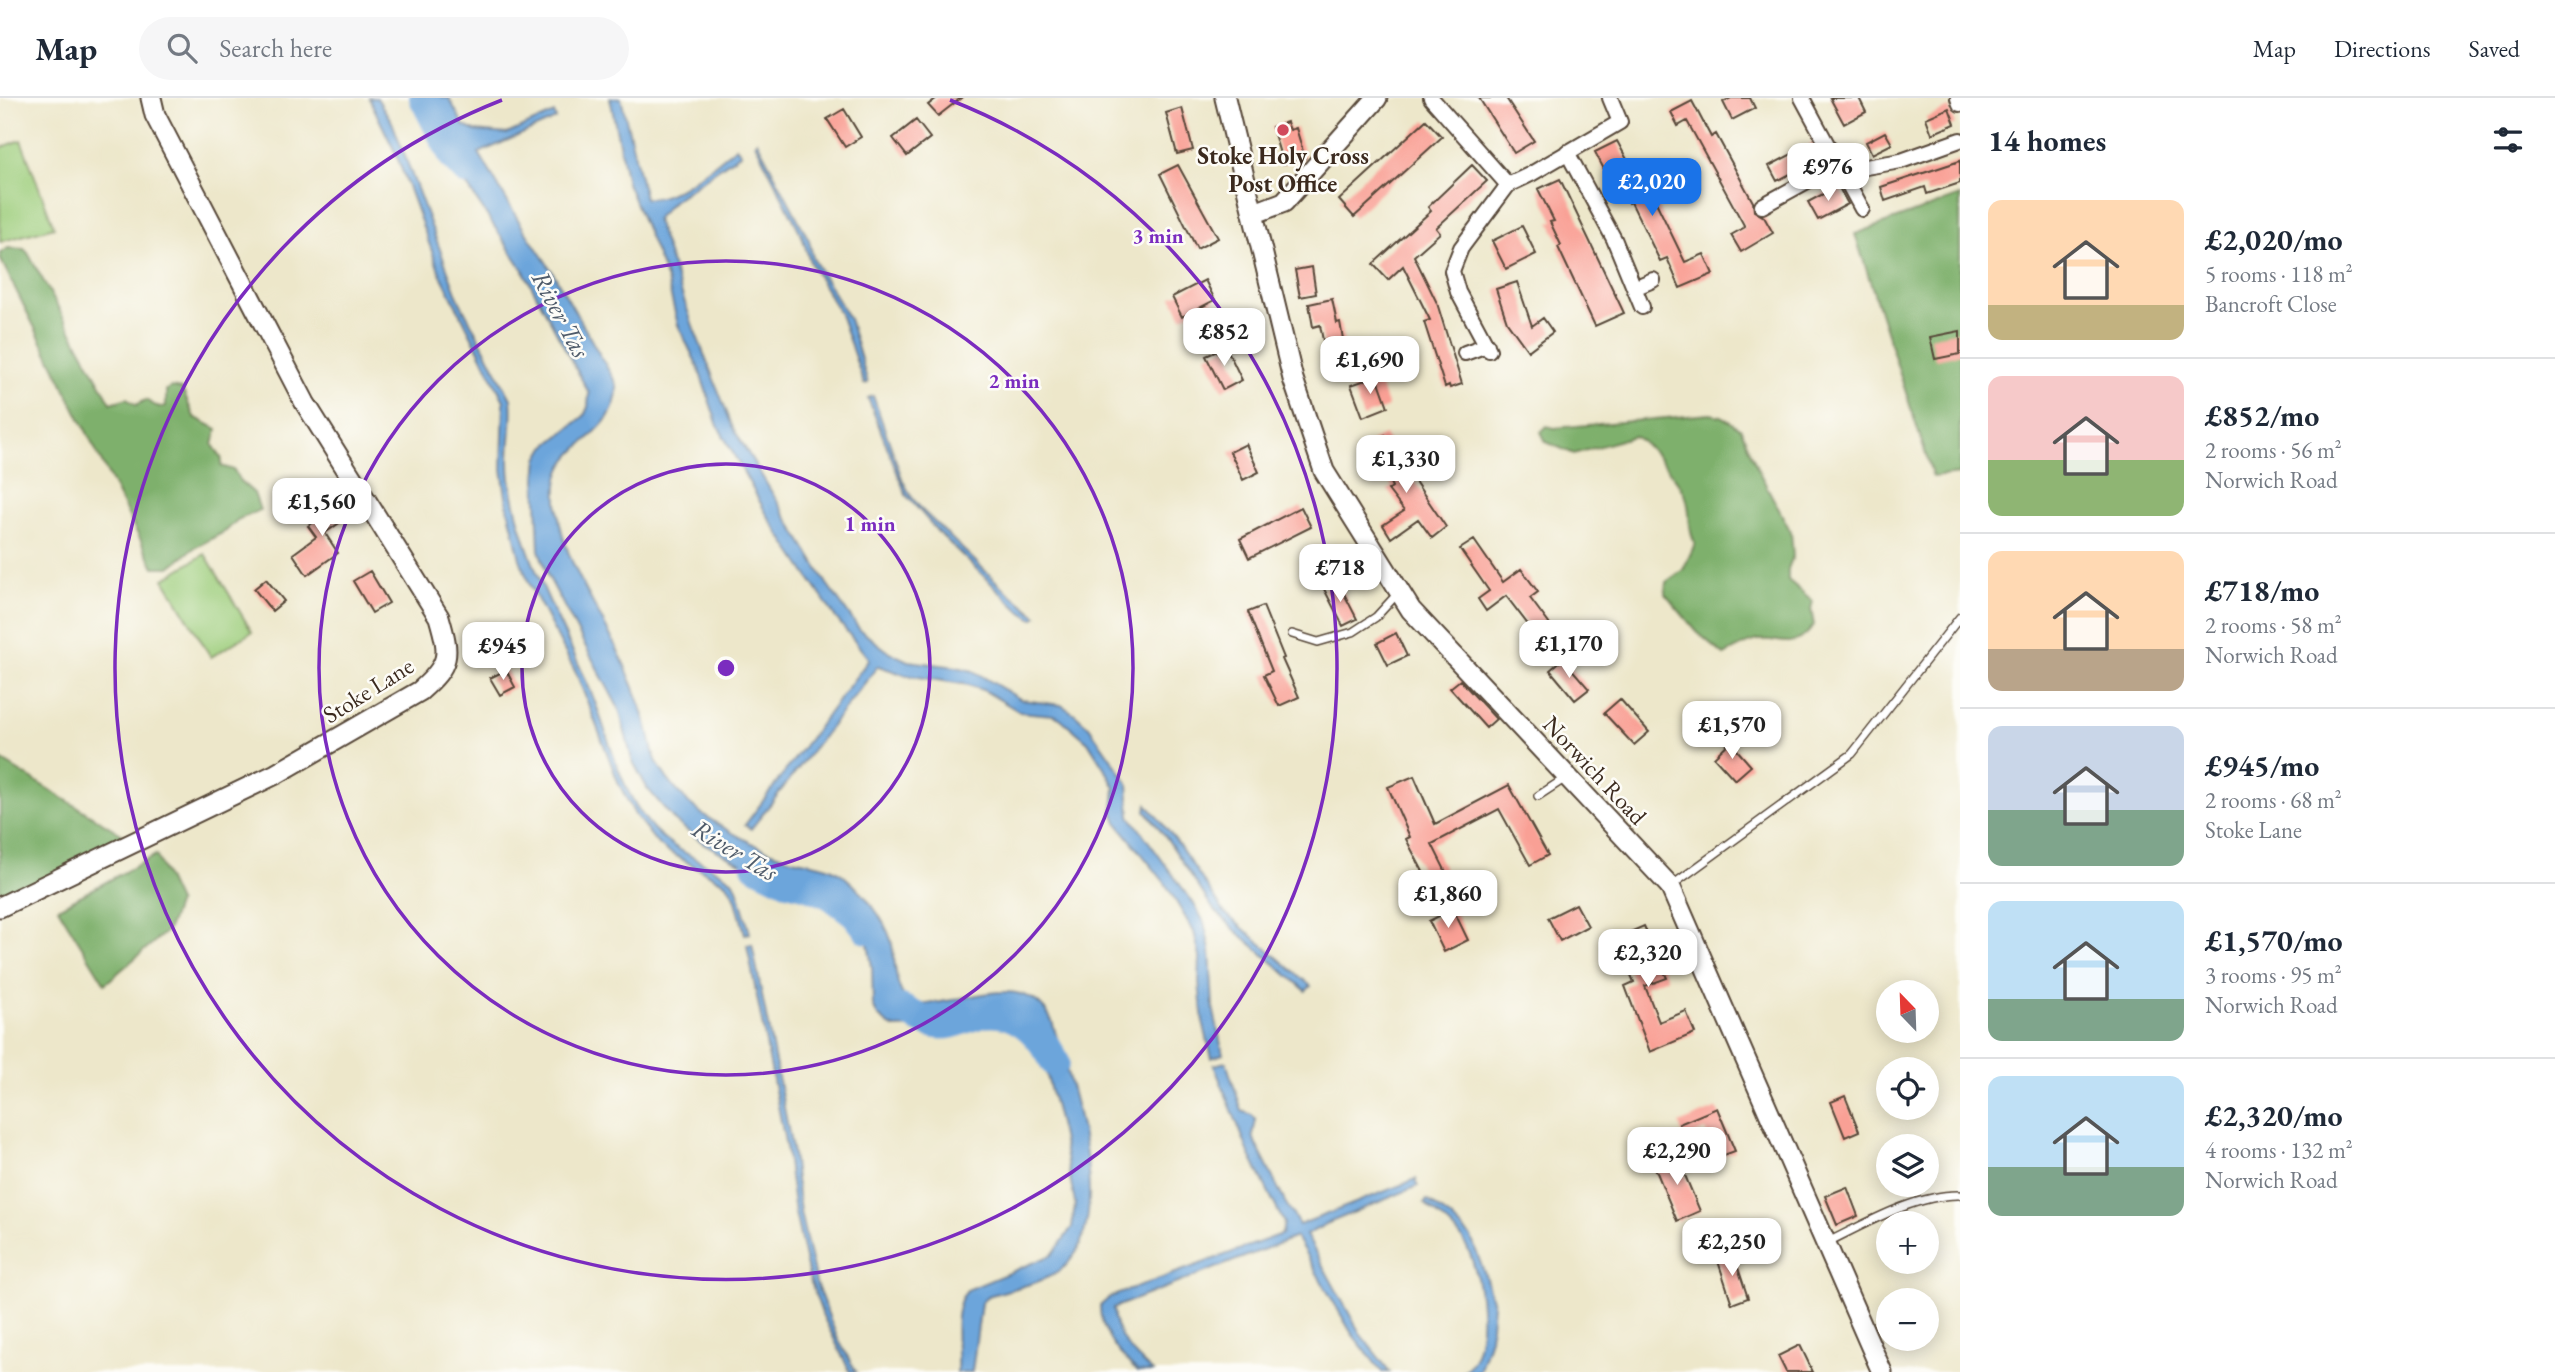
<!DOCTYPE html>
<html lang="en">
<head>
<meta charset="utf-8">
<style>
  :root { --surface:#fff; --page:#f6f6f7; --text:#1f2937; --muted:#747a83; --line:#e0e1e3; --accent:#1a73e8 }
  body { margin:0; font-family:"EB Garamond",serif; background:var(--page); color:var(--text); height:100vh; display:flex; flex-direction:column; font-size:26px; white-space:nowrap }
  * { box-sizing:border-box; margin:0 }
  p { font-size:23px; color:var(--muted) }
  .icon { flex:none; width:38px; height:38px; fill:none; stroke:currentColor; stroke-width:2; stroke-linecap:round; stroke-linejoin:round }
  .map { position:relative; flex:1; overflow:hidden }
  .panel { display:flex; flex-direction:column; background:var(--surface); width:595px }
  .panel>* { flex:none }
  .needle { width:46px; rotate:337deg }
  .tools { position:absolute; left:1876px; top:882px; display:grid; gap:14px }
  .tools a { display:grid; place-items:center; width:63px; height:63px; border-radius:50%; background:var(--surface); box-shadow:0 4px 18px #0003; font-size:35px }
  .price { position:absolute; translate:-50% -60px; padding:0 16px; border-radius:14px; background:#fff; color:#222; font-size:23px; line-height:46px; filter:drop-shadow(0 2px 4px #0008) }
  .price::after { content:''; position:absolute; left:50%; top:42px; width:21px; height:16px; margin-left:-10px; background:inherit; clip-path:polygon(0 0,100% 0,50% 100%) }
  .price.current { background:var(--accent); color:#fff }
  ul { padding:0; list-style:none }
  li { display:flex; align-items:center; gap:21px; height:175px; padding:0 28px }
  li+li { border-top:2px solid var(--line) }
  li span { display:grid; place-items:center; flex:none; width:196px; height:140px; border-radius:14px; color:#555 }
  li>.icon { margin-inline-start:auto }
  span .icon { width:84px; height:84px; fill:#fffc; stroke-width:1 }
  li b { font-size:30px }
  h2 { display:flex; justify-content:space-between; align-items:center; height:84px; padding:0 28px; font-size:30px }
  header { display:flex; align-items:center; gap:42px; box-sizing:border-box; height:98px; padding:0 35px; background:var(--surface); border-bottom:2px solid var(--line) }
  header strong { font-size:33px }
  nav { display:flex; gap:38px; margin-inline-start:auto; font-size:24px }
  .search { width:490px; height:63px; background:var(--page); display:flex; align-items:center; gap:18px; box-sizing:border-box; padding:0 24px; border-radius:38px; color:var(--muted); font-size:26px }
  main { display:flex; flex:1; min-height:0 }
  .map>svg:first-child { display:block }
  .green { fill:#9dcd7c; stroke:#6c7c4d; stroke-width:2 }
  .forest { fill:#7eb06c; stroke:#5c6d45; stroke-width:2 }
  .water { fill:#6ca5db; stroke:#54687c; stroke-width:2 }
  .lines { fill:none; stroke-linecap:round; stroke-linejoin:round }
  .river { stroke:#6ca5db; stroke-width:30 }
  .building { fill:#f9a095 }
  .service-casing { stroke:#564638; stroke-width:10 }
  .minor-casing { stroke:#564638; stroke-width:18 }
  .tertiary-casing { stroke:#564638; stroke-width:23 }
  .service { stroke:#fff; stroke-width:7 }
  .minor { stroke:#fff; stroke-width:14 }
  .tertiary { stroke:#fff; stroke-width:19 }
  .ring { fill:none; stroke:#7b2cbf; stroke-width:3.5 }
  .poi-dot { fill:#d1495b; stroke:#fdfcf7; stroke-width:2.5 }
  .labels { text-anchor:middle; dominant-baseline:central; stroke-width:5; stroke-linejoin:round; paint-order:stroke }
  .poi-label { font-size:24px; font-weight:bold; fill:#3b2a1e; stroke:#fdfcf7 }
  .street-label { font-size:24px; fill:#3b2a1e; stroke:#fdfcf7 }
  .water-label { font-size:26px; font-style:italic; fill:#4f5b6a; stroke:#fdfcf7 }
  .centre { fill:#7b2cbf; stroke:#fdfcf7; stroke-width:3.5 }
  .ring-label { font-size:21px; text-anchor:middle; font-weight:bold; fill:#7b2cbf; stroke:#fdfcf7; stroke-width:5; stroke-linejoin:round; paint-order:stroke }
</style>
</head>
<body>
<header>
<strong>Map</strong>
<div class="search"><svg class="icon" aria-label="search" viewBox="0 0 24 24"><circle cx="10" cy="10" r="6"/><path d="M15 15l6 6"/></svg>Search here</div>
<nav><a>Map</a><a>Directions</a><a>Saved</a></nav>
</header>
<main>
<div class="map">
<svg width="1960" height="1274" viewBox="0 0 1960 1274">
  <rect width="100%" height="100%" fill="#fdfcf7"/>
  <filter id="ink" filterUnits="userSpaceOnUse"><feTurbulence type="fractalNoise" baseFrequency=".0143" numOctaves="2"/><feDisplacementMap in="SourceGraphic" scale="14" xChannelSelector="R" yChannelSelector="G"/><feConvolveMatrix kernelMatrix="1 2 1 2 8 2 1 2 1" color-interpolation-filters="sRGB"/></filter>
  <filter id="wash" filterUnits="userSpaceOnUse"><feTurbulence type="fractalNoise" baseFrequency=".00686" numOctaves="4" result="noise"/><feDisplacementMap in="SourceGraphic" scale="28" xChannelSelector="R" yChannelSelector="G"/><feGaussianBlur stdDeviation="1.57" result="paint"/><feColorMatrix in="noise" values="0 0 0 0 0 0 0 0 0 0 0 0 0 0 0 0 0 1.4 0 .05"/><feComposite in="paint" operator="in"/></filter>
  <g filter="url(#wash)">
    <rect width="100%" height="100%" fill="#ede7ca"/>
    <path class="green" d="M21,42l33,87 -54,15v-94z
      M205,456l47,78 -41,25 -47,-78z"/>
    <path class="forest" d="M1960,98v278l-27,3 -78,-243z
      M8,150l16,1 4,4 83,150 16,-5 9,7 10,-5c6,4 13,9 20,6v-16l6,-3 10,2 12,28 23,12 -4,16 9,14 -1,7 13,4 6,11 14,12 6,17 -23,10 -11,11 -32,17 -24,19h-16l-154,-309v-5z
      M1710,316l11,2 20,13 17,41 33,62 2,24 -5,13v11l25,21 -2,8 3,16c-21,31 -36,9 -60,16 -10,3 -20,9 -30,14l-27,-23 -32,-38 1,-12 17,-12 12,-26c-8,-17 -4,-28 -8,-44 -5,-17 -38,-56 -53,-64l-60,18 -28,-12 -5,-10 6,-6 7,2z
      M0,662h1l133,82 -134,65z
      M156,757l22,47 -10,28 -63,54 -47,-76z"/>
    <path class="water" d="M369,0h8l15,24 67,178 52,99c3,26 -5,53 -1,79 12,81 50,141 81,214 18,43 27,95 58,132 22,27 55,36 83,56l5,8 13,45 -5,1 -10,-37 -8,-13 -60,-33 -10,-8 -22,-28 -16,-31 -42,-109 -48,-92 -9,-24 -13,-55 -5,-35 2,-68 -64,-128 -44,-119z
      M429,0h20l15,28 11,5 32,3 47,-21 2,6 -77,34 44,75 29,43 65,114c2,50 -57,58 -60,100 -4,72 46,124 70,186 8,18 15,37 20,55 4,14 4,27 12,40 11,19 25,34 42,47 26,18 55,34 85,44 20,7 42,5 59,20 19,16 38,39 46,63 5,18 2,55 21,63 7,3 15,1 21,0 41,-4 95,-31 119,18 17,60 65,191 15,243 -18,19 -54,24 -79,32l-7,7 -9,69h-15c2,-24 -7,-64 10,-82l85,-35 20,-28 3,-24 -14,-71 -25,-100 -13,-17 -12,-4h-12l-40,10 -38,6 -26,1 -6,-3 -11,-9 -5,-10 -1,-39 -5,-30 -21,-31 -12,-11 -15,-7 -36,-8 -35,-13 -45,-24 -28,-22 -28,-33 -15,-28 -13,-51 -71,-133 -9,-26 -3,-72 2,-19 7,-12 39,-31 4,-9 1,-14 -67,-125 -64,-96z
      M610,0h11l24,100c29,4 69,-34 91,-51l5,6 -68,48 -17,18 37,107 40,102 94,156 33,46 29,22 19,9 49,6 16,4 49,29 39,5 14,9 14,13 39,56 2,33 64,88 10,18 6,28 3,57 10,47 -11,4 -9,-36 -4,-39 1,-26 -6,-25 -29,-49 -48,-60 -4,-12 2,-23 -7,-14 -20,-32 -28,-24 -7,-3 -33,-3 -35,-21 -16,-6 -64,-10 -27,-9 -127,163 -6,-4 122,-163 1,-4 -32,-40 -66,-98 -52,-94 -20,-59 -20,-42 -11,-45 -40,-97z
      M757,43l52,99 4,18 36,61 19,64 -4,1 -24,-70 -30,-52 -8,-26 -47,-93z
      M873,298l30,85 8,15 12,15 80,77 34,28 -4,3 -14,-9 -81,-78 -32,-37 -38,-97z
      M1147,706l30,38 48,71 86,73 -5,5 -71,-61 -23,-23 -46,-70 -20,-26z
      M752,846l41,210 7,58 16,71 21,54 19,35h-6l-27,-56 -14,-39 -14,-64 -9,-66 -39,-202z
      M1226,964l16,49 10,4 4,5 -3,15 2,7 30,60 14,23 117,-46 2,7 -92,38 -20,11 55,100 29,37h-8l-30,-38 -56,-97 -183,71c1,29 20,46 40,64h-15c-19,-17 -38,-39 -38,-66l10,-9 172,-63 2,-11 -35,-70 -35,-88z
      M1427,1102l23,17 21,20 14,38 8,29 -3,34 -11,34h-16c30,-21 18,-105 0,-132 -9,-14 -27,-26 -39,-37z"/>
    <g class="lines">
      <path class="river" d="M424,0l30,59 12,13
        M756,767l31,15 21,5 23,10 24,18 13,16
        M901,911c11,5 23,13 35,15 18,3 31,-8 48,-11 35,-5 57,22 71,49"/>
    </g>
    <g id="blocks">
      <path class="building" d="M937,0h24l-23,18 -10,-11z
        M1479,0h27l28,43 -20,12z
        M1731,0h19l5,10 -23,12 -9,-18z
        M1830,0h29l7,14 -22,12z
        M1692,3l19,36 5,-3 37,68 1,9 10,6 9,16 -32,19 -10,-17 14,-8 -58,-106 -9,5 -7,-14z
        M1182,10l11,42 -16,4 -11,-41z
        M1949,10l6,16 -23,10 -6,-16z
        M844,11l17,28 -16,10 -18,-28z
        M916,22l14,18 -23,18 -14,-18z
        M1426,22l16,17 -88,80 -15,-17z
        M1287,24l3,8 6,-2 9,30 -22,6 -11,-37z
        M1885,34l7,12 -20,10 -6,-12z
        M1617,43l32,59 5,-2 31,64 19,-8 9,20 -33,14 -13,-30 -7,3 -29,-59 -2,1 -15,-29 -6,3 -13,-25z
        M1815,44l8,15 -46,24 -8,-15z
        M1960,63v22l-33,11 -2,-7 -40,14 -4,-14z
        M1178,67l40,73 -21,11 -37,-75z
        M1472,67l15,16 -51,47 4,5 -26,23 23,47 25,81 -12,4 -1,-3 -4,2 -21,-65 6,-2 -27,-54 -15,14 -15,-16 58,-53 -3,-4z
        M1560,81l64,134 -29,13 -37,-79 3,-2 -11,-23 4,-1 -16,-32z
        M1838,88l10,18 -30,16 -10,-18z
        M1522,128l14,28 -30,15 -14,-28z
        M1312,169l4,27 -16,3 -5,-27z
        M1205,182l10,20 -33,17 -10,-20z
        M1517,184l15,44 11,-8 10,14 -25,19 -21,-29 -11,-33z
        M1332,201l5,24 3,-1 9,51 -19,4 -10,-52 -7,2 -4,-23z
        M1960,233v23l-25,5 -5,-22z
        M1226,249l16,33 -19,10 -17,-34z
        M1377,278l11,31 -25,10 -12,-32z
        M1385,337l20,43 5,-4 36,53 -14,11 -14,-19 -27,19 -8,-13 21,-14 -16,-21 4,-3 -21,-46z
        M1246,346l13,28 -16,8 -13,-28z
        M346,401l9,13 -30,21 13,20 -31,22 -14,-21 23,-17 -8,-11 6,-4 -2,-3 17,-12 2,3z
        M1301,409l10,20 -62,31 -9,-19z
        M1474,442l29,42 18,-13 17,23 -8,6 20,27 -14,10 -30,-39 -20,15 -8,-12 11,-8 -29,-42z
        M370,473l19,32 -17,10 -19,-32z
        M266,481l18,22 -12,10 -18,-22z
        M1338,484l19,37 -14,7 -19,-37z
        M1263,508l21,52 -2,1 17,38 -20,9 -15,-31 8,-4 -24,-59z
        M1396,535l11,23 -19,9 -11,-22z
        M1563,561l26,30 -14,11 -25,-30z
        M506,572l9,17 -15,8 -10,-17z
        M1460,582l36,39 -10,9 -36,-40z
        M1620,601l29,33 -15,13 -30,-32z
        M1730,644l21,24 -16,14 -21,-23z
        M1414,678l21,48 74,-39 39,70 -18,10 -31,-56 -67,35 18,36 -18,9 -26,-50 4,-2 -22,-50z
        M1576,806l12,22 -28,15 -12,-23z
        M1453,811l15,31 -24,12 -15,-31z
        M1644,828l23,52 -22,8 14,36 27,-11 9,22 -45,19 -25,-66 9,-4 -12,-28 -8,4 -7,-16z
        M1845,998l14,35 -14,6 -14,-35z
        M1717,1010l18,43 -19,7 -11,-28 -21,9 -5,-15z
        M1676,1056l24,57 -23,10 -24,-58z
        M1847,1089l11,29 -21,9 -12,-29z
        M1733,1155l15,45 -16,6 -15,-46z
        M1800,1247l13,27h-27l-8,-16z"/>
    </g>
  </g>
  <g filter="url(#ink)">
    <use href="#blocks" fill-opacity="0" stroke="#564638" stroke-width="2"/>
    <g class="lines">
      <defs>
        <path id="service" d="M1292,536l26,8 35,-10 23,-15 23,-25
          M1538,698l29,-19
          M1671,788l181,-132 108,-137
          M1826,1145c39,-19 90,-49 134,-48"/>
        <path id="minor" d="M1431,0l77,87
          M1802,0l60,111
          M1958,0l2,6
          M1567,54l47,87 28,68
          M1842,73l59,-10 59,-21
          M1762,108l76,-42
          M1634,190l19,-8
          M1489,252l-31,-58 -6,-21 9,-23 47,-63 23,-11 89,-52 -10,-24
          M1465,255l22,-8"/>
        <path id="tertiary" d="M1225,0l68,281 31,92 87,139 259,276 212,486
          M1255,115l29,-11 93,-104
          M0,809l276,-133 144,-83c31,-27 30,-36 19,-74l-134,-214 -150,-288 -4,-17"/>
      </defs>
      <use href="#service" class="service-casing"/>
      <use href="#minor" class="minor-casing"/>
      <use href="#tertiary" class="tertiary-casing"/>
      <use href="#service" class="service"/>
      <use href="#minor" class="minor"/>
      <use href="#tertiary" class="tertiary"/>
    </g>
  </g>
  <g class="ring">
    <circle cx="726" cy="570" r="204"/>
    <circle cx="726" cy="570" r="407"/>
    <path d="M950 2A611 611 0 1 1 502 2"/>
  </g>
  <circle class="poi-dot" cx="1283" cy="32" r="7"/>
  <g class="labels">
    <g class="poi-label">
      <text x="1283" y="57">Stoke Holy Cross<tspan x="1283" dy="28">Post Office</tspan></text>
    </g>
    <g class="street-label">
      <text transform="translate(368 592) rotate(-32)">Stoke Lane</text>
      <text transform="translate(1595 672) rotate(47)">Norwich Road</text>
    </g>
    <g class="water-label">
      <text transform="translate(561 216) rotate(62)">River Tas</text>
      <text transform="translate(735 752) rotate(31)">River Tas</text>
    </g>
  </g>
  <circle cx="726" cy="570" r="10" class="centre"/>
  <g class="ring-label">
    <text x="1158" y="145">3 min</text>
    <text x="1014" y="290">2 min</text>
    <text x="870" y="433">1 min</text>
  </g>
</svg>
<div class="tools">
<a><svg class="needle" viewBox="-14 -14 28 28"><path d="M0-13l5 13h-10z" fill="#e53935"/><path d="M0 13l5-13h-10z" fill="#747a83"/></svg></a>
<a><svg class="icon" aria-label="locate" viewBox="0 0 24 24"><circle cx="12" cy="12" r="6"/><path d="M12 2v4M12 18v4M2 12h4M18 12h4"/></svg></a>
<a><svg class="icon" aria-label="layers" viewBox="0 0 24 24"><path d="M12 4l9 5-9 5-9-5zM3 14l9 5 9-5"/></svg></a>
<a>+</a>
<a>−</a>
</div>
<b class="price" style="left:1828px;top:105px">£976</b>
<b class="price current" style="left:1652px;top:120px">£2,020</b>
<b class="price" style="left:1224px;top:270px">£852</b>
<b class="price" style="left:1370px;top:298px">£1,690</b>
<b class="price" style="left:1406px;top:397px">£1,330</b>
<b class="price" style="left:322px;top:440px">£1,560</b>
<b class="price" style="left:1340px;top:506px">£718</b>
<b class="price" style="left:1569px;top:582px">£1,170</b>
<b class="price" style="left:503px;top:584px">£945</b>
<b class="price" style="left:1732px;top:663px">£1,570</b>
<b class="price" style="left:1448px;top:832px">£1,860</b>
<b class="price" style="left:1648px;top:891px">£2,320</b>
<b class="price" style="left:1677px;top:1089px">£2,290</b>
<b class="price" style="left:1732px;top:1180px">£2,250</b>
</div>
<section class="panel">
<h2>14 homes<svg class="icon" aria-label="filters" viewBox="0 0 24 24"><path d="M4 7h16M4 17h16"/><circle cx="9" cy="7" r="2"/><circle cx="15" cy="17" r="2"/></svg></h2>
<ul>
<li><span style="background:linear-gradient(#ffd9b3 75%,#c2b280 0)"><svg class="icon" aria-label="home" viewBox="0 0 24 24"><path d="M3 11l9-7 9 7M6 9v11h12V9"/></svg></span><div><b>£2,020/mo</b><p>5 rooms · 118 m²</p><p>Bancroft Close</p></div></li>
<li><span style="background:linear-gradient(#f6c9c9 60%,#8fb573 0)"><svg class="icon" aria-label="home" viewBox="0 0 24 24"><path d="M3 11l9-7 9 7M6 9v11h12V9"/></svg></span><div><b>£852/mo</b><p>2 rooms · 56 m²</p><p>Norwich Road</p></div></li>
<li><span style="background:linear-gradient(#ffd9b3 70%,#b9a48a 0)"><svg class="icon" aria-label="home" viewBox="0 0 24 24"><path d="M3 11l9-7 9 7M6 9v11h12V9"/></svg></span><div><b>£718/mo</b><p>2 rooms · 58 m²</p><p>Norwich Road</p></div></li>
<li><span style="background:linear-gradient(#c9d6e8 60%,#7fa58c 0)"><svg class="icon" aria-label="home" viewBox="0 0 24 24"><path d="M3 11l9-7 9 7M6 9v11h12V9"/></svg></span><div><b>£945/mo</b><p>2 rooms · 68 m²</p><p>Stoke Lane</p></div></li>
<li><span style="background:linear-gradient(#bfe0f5 70%,#7fa58c 0)"><svg class="icon" aria-label="home" viewBox="0 0 24 24"><path d="M3 11l9-7 9 7M6 9v11h12V9"/></svg></span><div><b>£1,570/mo</b><p>3 rooms · 95 m²</p><p>Norwich Road</p></div></li>
<li><span style="background:linear-gradient(#bfe0f5 65%,#7fa58c 0)"><svg class="icon" aria-label="home" viewBox="0 0 24 24"><path d="M3 11l9-7 9 7M6 9v11h12V9"/></svg></span><div><b>£2,320/mo</b><p>4 rooms · 132 m²</p><p>Norwich Road</p></div></li>
</ul>
</section>
</main>
</body>
</html>
